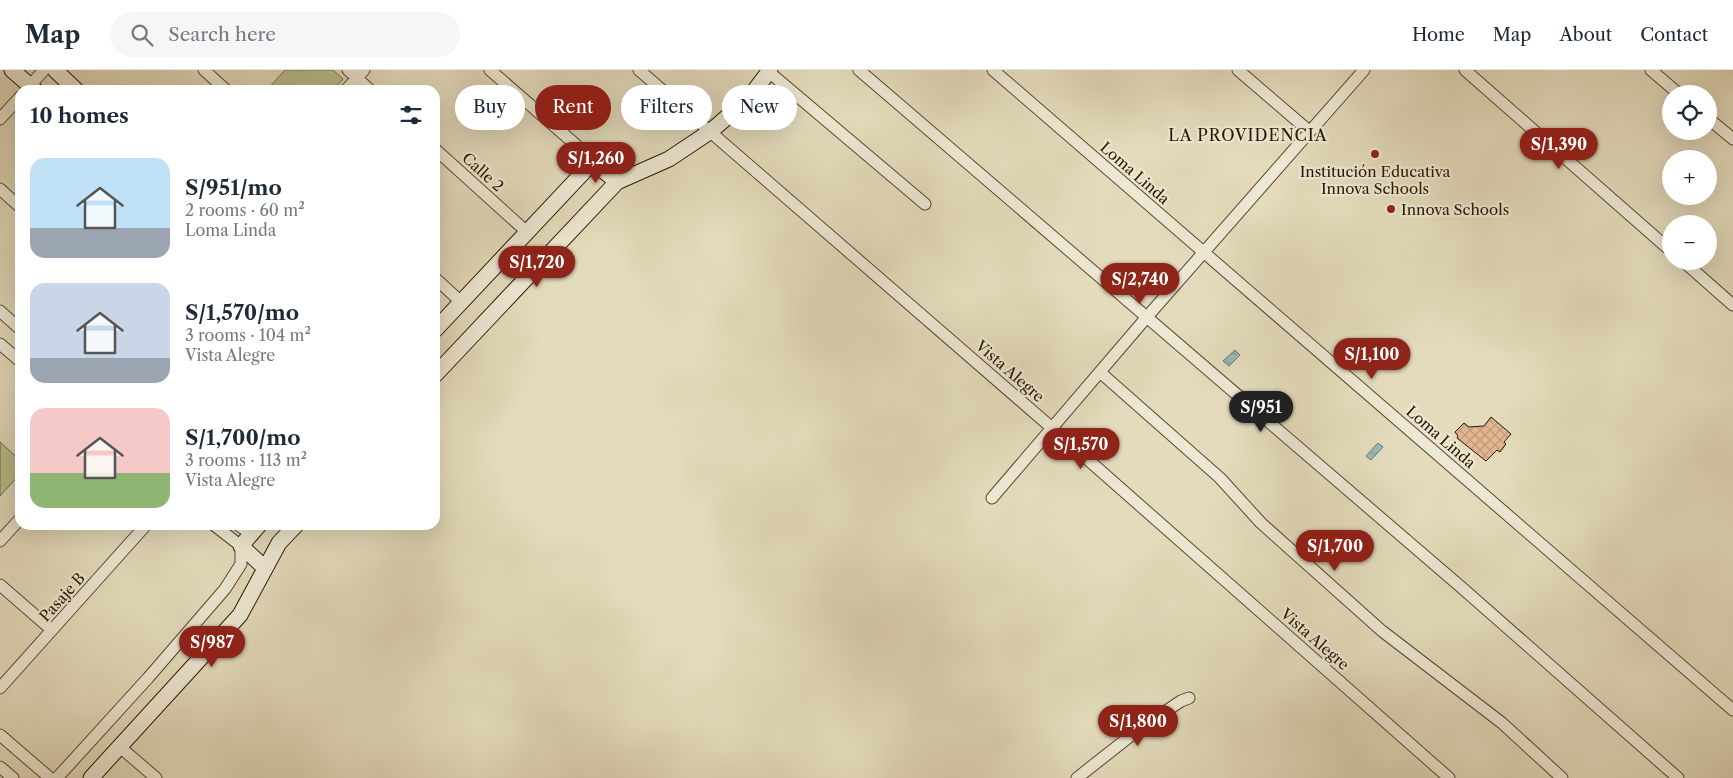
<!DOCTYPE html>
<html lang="en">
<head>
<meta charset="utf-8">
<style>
  :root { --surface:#fff; --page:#f6f6f7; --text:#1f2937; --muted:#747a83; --line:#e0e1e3; --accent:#8f2418 }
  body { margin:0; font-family:"Libre Caslon Text",serif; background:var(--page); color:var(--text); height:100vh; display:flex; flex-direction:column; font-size:19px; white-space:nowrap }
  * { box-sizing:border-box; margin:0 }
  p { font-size:16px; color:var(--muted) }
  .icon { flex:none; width:28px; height:28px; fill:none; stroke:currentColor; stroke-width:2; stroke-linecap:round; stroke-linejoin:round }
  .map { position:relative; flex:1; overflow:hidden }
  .sheet { position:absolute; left:15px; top:15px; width:425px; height:445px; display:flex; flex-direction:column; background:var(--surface); border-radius:15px; box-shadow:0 5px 20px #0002 }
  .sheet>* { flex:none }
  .banner { position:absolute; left:455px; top:15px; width:475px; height:45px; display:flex; gap:10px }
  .buttons { position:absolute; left:1662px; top:15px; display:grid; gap:10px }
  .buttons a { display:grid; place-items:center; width:55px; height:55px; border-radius:50%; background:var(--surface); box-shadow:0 5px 20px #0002; font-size:25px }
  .price { position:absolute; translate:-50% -42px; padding:0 11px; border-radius:18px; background:var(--accent); color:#fff; font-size:16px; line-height:32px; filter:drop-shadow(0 1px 2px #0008) }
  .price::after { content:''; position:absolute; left:50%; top:30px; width:15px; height:11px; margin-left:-8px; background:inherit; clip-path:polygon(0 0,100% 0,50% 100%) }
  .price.selected { background:#222; color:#fff }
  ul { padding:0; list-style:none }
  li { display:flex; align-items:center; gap:15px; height:125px; padding:0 15px }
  li span { display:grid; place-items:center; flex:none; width:140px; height:100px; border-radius:15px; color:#555 }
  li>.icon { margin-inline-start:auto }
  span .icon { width:60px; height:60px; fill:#fffc; stroke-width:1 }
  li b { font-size:21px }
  h2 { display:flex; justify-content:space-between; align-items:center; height:60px; padding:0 15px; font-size:21px }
  .chip { padding:0 18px; border-radius:22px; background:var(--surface); box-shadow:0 5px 20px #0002; font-size:18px; line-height:45px }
  .chip.selected { background:var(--accent); color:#fff }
  header { display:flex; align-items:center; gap:30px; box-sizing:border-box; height:70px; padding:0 25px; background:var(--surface); border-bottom:1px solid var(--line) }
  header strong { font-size:24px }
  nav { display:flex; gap:28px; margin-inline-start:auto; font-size:18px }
  .search { width:350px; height:45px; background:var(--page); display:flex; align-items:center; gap:12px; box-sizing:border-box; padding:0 18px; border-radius:28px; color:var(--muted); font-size:19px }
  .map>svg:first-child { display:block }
  .park { fill:#babe8c; stroke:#736a46 }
  .water { fill:url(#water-waves); stroke:#6c786d }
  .building { fill:url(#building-cross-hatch); stroke:#2c1600 }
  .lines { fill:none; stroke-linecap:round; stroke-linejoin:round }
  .street-casing { stroke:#5a472f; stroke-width:13 }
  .secondary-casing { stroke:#2c1600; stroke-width:17 }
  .street { stroke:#ede8d3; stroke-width:11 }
  .secondary { stroke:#ede8d3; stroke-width:15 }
  .poi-dot { fill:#8f2418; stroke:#ede8d3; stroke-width:2 }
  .labels { text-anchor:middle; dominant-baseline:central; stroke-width:4.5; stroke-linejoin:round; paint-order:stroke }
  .poi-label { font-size:15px; fill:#2c1600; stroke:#ede8d3 }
  .street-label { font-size:15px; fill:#2c1600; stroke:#ede8d3 }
  .neighbourhood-label { font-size:16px; letter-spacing:1px; fill:#2c1600; stroke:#ede8d3 }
</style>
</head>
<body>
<header>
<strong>Map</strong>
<div class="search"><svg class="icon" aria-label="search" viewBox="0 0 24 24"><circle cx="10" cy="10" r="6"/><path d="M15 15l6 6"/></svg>Search here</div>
<nav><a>Home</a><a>Map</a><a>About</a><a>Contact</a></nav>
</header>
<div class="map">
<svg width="1733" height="708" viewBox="0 0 1733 708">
  <defs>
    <pattern id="water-waves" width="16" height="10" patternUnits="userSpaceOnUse" patternTransform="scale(1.25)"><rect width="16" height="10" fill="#96bab6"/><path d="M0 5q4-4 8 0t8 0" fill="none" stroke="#819f9b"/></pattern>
    <pattern id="building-cross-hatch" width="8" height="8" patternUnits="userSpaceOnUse" patternTransform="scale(1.25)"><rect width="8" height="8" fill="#e2b591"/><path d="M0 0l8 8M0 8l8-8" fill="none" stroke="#c29b7b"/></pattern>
  </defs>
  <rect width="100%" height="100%" fill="#e3dbbc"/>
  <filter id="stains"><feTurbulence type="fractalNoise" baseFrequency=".004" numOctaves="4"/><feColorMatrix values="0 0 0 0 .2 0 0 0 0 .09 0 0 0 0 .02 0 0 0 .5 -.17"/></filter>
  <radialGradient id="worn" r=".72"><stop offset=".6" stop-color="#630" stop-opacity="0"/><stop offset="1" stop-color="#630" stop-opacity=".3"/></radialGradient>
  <path class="park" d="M285,0h48l10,9 -10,11h-66z
    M0,372l20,18v14l-20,22z"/>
  <path class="water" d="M1235,280l5,5 -11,11 -6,-5z
    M1378,373l5,4 -12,13 -5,-4z"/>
  <path class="building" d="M1491,347l20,17 -7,8 2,2 -6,8 -3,-2 -11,11 -29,-23 1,-2 -3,-4 9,-9 5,4 15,-1z"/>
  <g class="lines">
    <defs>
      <path id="street" d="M204,0l22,20
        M348,0l22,20
        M490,0l85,74 18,18
        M639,0l413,358 397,350
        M859,0l602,517 217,191
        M993,0l740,640
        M1238,0l71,61
        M1465,0l206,181
        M1651,0l28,24
        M769,2l156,132
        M26,20l18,-20
        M346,20l18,-20
        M0,49l20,-22
        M1709,49l24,20
        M435,79l93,84
        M0,119l20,18
        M1683,191l50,44
        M435,208l26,24
        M0,241l20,18
        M0,274l20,17
        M1101,303l119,105 41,45 121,108 120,92 60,55
        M992,428l154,-180 218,-248
        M238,455l13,9
        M0,471l20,-22
        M0,515l52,45
        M0,618l146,-163
        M0,665l50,43
        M120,677l36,31
        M0,697l13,11
        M57,708l91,-100 77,-89 16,-25v-18l-27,-21
        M1077,708l61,-48 43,-29 8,-3"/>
      <path id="secondary" d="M12,0l23,20
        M55,0l21,20
        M435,260l158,-168 24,20
        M435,305l182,-193 52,-23 42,-28 38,-33 21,-28
        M259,455l-18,21 24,22
        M91,708l149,-163 39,-72 17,-18"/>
    </defs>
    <use href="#street" class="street-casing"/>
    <use href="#secondary" class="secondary-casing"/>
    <use href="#street" class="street"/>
    <use href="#secondary" class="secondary"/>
  </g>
  <g class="poi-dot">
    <circle cx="1375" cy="84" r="5"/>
    <circle cx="1391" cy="139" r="5"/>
  </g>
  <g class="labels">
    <g class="poi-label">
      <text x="1375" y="101">Institución Educativa<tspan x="1375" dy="17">Innova Schools</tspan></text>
      <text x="1401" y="139" text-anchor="start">Innova Schools</text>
    </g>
    <g class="street-label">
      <text transform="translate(483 102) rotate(42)">Calle 2</text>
      <text transform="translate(1135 103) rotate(41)">Loma Linda</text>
      <text transform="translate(1010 301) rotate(41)">Vista Alegre</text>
      <text transform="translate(1441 367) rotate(41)">Loma Linda</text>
      <text transform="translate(62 527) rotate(-48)">Pasaje B</text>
      <text transform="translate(1315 569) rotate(41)">Vista Alegre</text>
    </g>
    <g class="neighbourhood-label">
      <text x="1248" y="65">LA PROVIDENCIA</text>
    </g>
  </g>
  <rect width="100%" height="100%" filter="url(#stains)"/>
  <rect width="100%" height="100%" fill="url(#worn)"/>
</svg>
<div class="buttons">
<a><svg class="icon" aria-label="locate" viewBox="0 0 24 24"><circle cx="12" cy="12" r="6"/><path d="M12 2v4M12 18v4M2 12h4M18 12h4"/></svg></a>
<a>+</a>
<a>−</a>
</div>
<b class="price" style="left:1559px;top:100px">S/1,390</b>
<b class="price" style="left:596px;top:114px">S/1,260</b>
<b class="price" style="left:537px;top:218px">S/1,720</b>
<b class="price" style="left:1140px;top:235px">S/2,740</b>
<b class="price" style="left:1372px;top:310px">S/1,100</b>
<b class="price selected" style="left:1261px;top:363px">S/951</b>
<b class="price" style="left:1081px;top:400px">S/1,570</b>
<b class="price" style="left:1335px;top:502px">S/1,700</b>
<b class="price" style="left:212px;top:598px">S/987</b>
<b class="price" style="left:1138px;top:677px">S/1,800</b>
<div class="banner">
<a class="chip">Buy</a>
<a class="chip selected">Rent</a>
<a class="chip">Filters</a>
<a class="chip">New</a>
</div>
<section class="sheet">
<h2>10 homes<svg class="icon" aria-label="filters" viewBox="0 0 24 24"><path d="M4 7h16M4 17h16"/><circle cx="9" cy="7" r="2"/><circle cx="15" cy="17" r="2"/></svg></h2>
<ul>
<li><span style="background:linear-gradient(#bfe0f5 70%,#9aa5b1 0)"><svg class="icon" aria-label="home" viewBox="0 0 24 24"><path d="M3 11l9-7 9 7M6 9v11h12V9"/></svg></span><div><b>S/951/mo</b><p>2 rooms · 60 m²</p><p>Loma Linda</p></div></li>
<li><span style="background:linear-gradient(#c9d6e8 75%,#9aa5b1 0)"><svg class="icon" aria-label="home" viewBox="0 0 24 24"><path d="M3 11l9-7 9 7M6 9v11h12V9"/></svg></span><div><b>S/1,570/mo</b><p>3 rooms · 104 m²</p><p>Vista Alegre</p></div></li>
<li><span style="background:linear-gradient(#f6c9c9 65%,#8fb573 0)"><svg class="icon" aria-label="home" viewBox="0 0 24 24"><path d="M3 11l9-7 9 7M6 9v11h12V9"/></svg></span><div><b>S/1,700/mo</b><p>3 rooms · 113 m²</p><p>Vista Alegre</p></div></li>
</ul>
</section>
</div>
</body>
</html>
